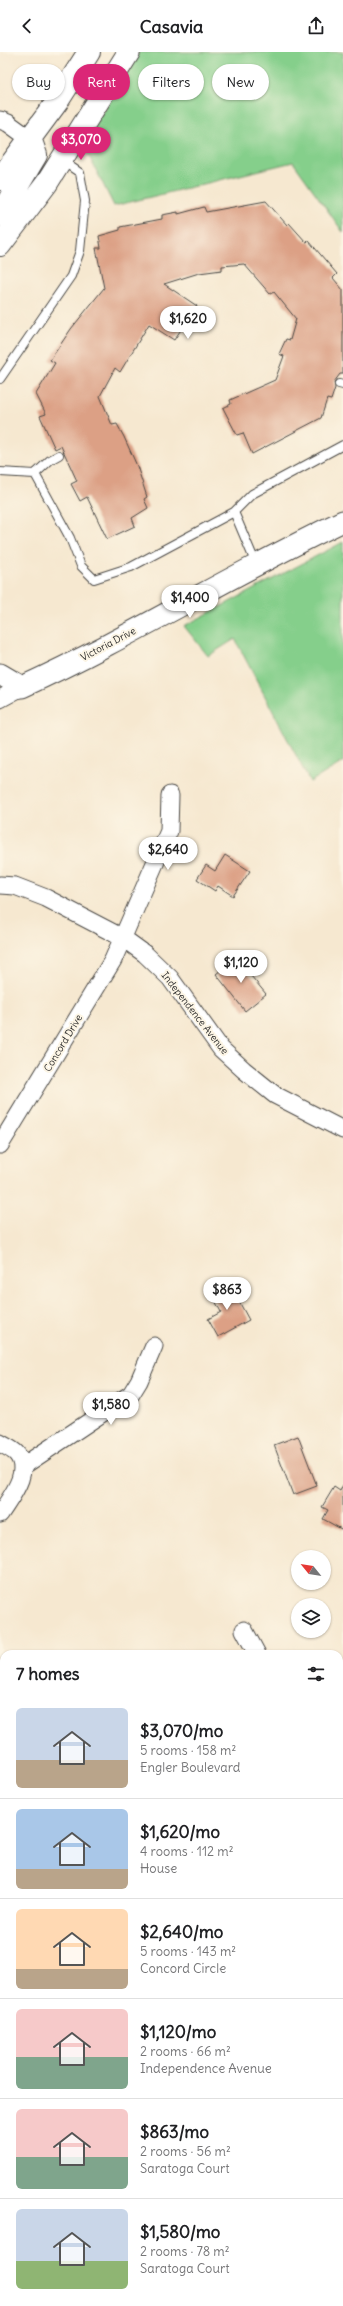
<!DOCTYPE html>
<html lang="en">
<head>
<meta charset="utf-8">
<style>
  :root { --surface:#fff; --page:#f6f6f6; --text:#202124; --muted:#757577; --line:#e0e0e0; --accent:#db2777 }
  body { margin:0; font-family:Delius,sans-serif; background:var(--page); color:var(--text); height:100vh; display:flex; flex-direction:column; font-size:15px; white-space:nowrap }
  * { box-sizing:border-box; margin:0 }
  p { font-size:13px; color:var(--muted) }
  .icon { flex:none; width:22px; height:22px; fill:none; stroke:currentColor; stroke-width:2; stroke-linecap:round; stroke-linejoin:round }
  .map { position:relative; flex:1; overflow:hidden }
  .panel { position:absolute; left:0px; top:1598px; width:343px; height:656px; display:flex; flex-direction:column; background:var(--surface); border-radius:12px 12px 0 0; box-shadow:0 1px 3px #0004 }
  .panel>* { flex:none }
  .hud { position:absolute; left:12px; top:12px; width:319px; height:36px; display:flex; gap:8px }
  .needle { width:26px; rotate:300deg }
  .controls { position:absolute; left:291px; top:1498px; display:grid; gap:8px }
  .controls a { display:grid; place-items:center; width:40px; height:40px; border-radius:50%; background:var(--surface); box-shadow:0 1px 3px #0004; font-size:20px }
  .price { position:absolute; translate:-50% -34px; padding:0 9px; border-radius:14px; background:#fff; color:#222; font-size:13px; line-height:26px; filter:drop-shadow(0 1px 2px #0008) }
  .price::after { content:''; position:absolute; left:50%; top:24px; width:12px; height:9px; margin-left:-6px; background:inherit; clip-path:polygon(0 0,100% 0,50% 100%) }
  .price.selected { background:var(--accent); color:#fff }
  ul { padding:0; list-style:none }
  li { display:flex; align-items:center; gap:12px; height:100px; padding:0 16px }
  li+li { border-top:1px solid var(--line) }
  li span { display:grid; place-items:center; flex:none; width:112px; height:80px; border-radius:6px; color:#555 }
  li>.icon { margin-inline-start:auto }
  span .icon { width:48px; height:48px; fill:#fffc; stroke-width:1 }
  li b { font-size:17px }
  h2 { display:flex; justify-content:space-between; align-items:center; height:48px; padding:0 16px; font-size:17px }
  .chip { padding:0 14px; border-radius:18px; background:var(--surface); box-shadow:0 1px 3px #0004; font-size:14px; line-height:36px }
  .chip.selected { background:var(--accent); color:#fff }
  header { display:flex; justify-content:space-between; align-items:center; height:52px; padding:0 16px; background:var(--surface); font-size:18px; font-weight:700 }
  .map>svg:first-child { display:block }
  .green { fill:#85cf8b; stroke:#587d5b }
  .forest { fill:#6cb277; stroke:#4c6e51 }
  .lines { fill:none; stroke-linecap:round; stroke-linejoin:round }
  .stream { stroke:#53b5d2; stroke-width:5 }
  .building { fill:#dca085 }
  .service-casing { stroke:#494744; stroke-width:10 }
  .minor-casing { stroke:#494744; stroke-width:19 }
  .tertiary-casing { stroke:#494744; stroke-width:23 }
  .secondary-casing { stroke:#494744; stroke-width:24 }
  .service { stroke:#fff; stroke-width:8 }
  .minor { stroke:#fff; stroke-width:17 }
  .tertiary { stroke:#fff; stroke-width:21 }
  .secondary { stroke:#fff; stroke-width:22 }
  .labels { text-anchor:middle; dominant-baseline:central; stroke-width:4; stroke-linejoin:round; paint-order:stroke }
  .street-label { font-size:10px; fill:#2b2b2b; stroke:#fcf5e5 }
</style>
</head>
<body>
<header><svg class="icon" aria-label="back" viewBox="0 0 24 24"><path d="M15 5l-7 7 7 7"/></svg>Casavia<svg class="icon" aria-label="share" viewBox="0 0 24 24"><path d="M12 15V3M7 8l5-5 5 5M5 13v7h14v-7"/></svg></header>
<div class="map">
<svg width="343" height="2254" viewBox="0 0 343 2254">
  <rect width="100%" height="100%" fill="#fcf5e5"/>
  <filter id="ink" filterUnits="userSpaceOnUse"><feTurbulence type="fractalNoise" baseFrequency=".025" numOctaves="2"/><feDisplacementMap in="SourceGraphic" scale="8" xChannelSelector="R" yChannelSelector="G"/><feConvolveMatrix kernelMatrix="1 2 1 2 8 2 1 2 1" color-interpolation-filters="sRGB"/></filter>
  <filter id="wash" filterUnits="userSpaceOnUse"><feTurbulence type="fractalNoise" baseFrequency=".012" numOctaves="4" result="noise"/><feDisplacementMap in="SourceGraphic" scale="16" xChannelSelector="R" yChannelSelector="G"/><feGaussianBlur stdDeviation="0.9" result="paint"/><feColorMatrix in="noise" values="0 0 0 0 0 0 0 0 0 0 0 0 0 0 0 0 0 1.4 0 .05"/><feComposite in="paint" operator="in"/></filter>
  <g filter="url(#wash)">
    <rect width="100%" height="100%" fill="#f6e8d0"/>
    <path class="green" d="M139,0h204v180l-50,-70 -179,44 -31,-62z
      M343,490v220l-33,20 -75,-143 -27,17 -24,-30z"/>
    <path class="forest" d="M343,1807v249l-4,1v-249z
      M0,1820l4,1v112l-4,-3z
      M339,2159h4v95h-275l6,-4h265z"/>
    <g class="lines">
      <path class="stream" d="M339,2061l4,-1
        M0,2209l4,-3"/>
    </g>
    <g id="blocks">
      <path class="building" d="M266,149l21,24 2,-2 17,19 3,-1 28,33 -4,4 10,12v84h-3l-6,8 1,6 -4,12 -4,-1 -6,19 -69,36 -9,-21 -6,2 -14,-27 8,-4 -1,-4 45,-20 9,-24 -5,-2 7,-15 4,1 6,-21 -22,-27 -4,2 -26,-30 -22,2v4l-23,3 -35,11 33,22 -23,34 -25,-16 -29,48 -5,-4 -15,28 12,29 5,-1 7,13 13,29 10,31 -3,2 4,9 -16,10 3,8 -28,13 -20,-42 -7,4 -9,-17 6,-3 -16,-35 -6,3 -15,-33 6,-2 -10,-20 19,-31 -5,-3 21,-31 33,-41 -8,-40h5l-2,-12 21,-6v-3l42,-8v-4l16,-3v2l26,-7 2,5z
        M225,803l25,16 -17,25 -15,-10 -3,5 -18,-12 9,-14 9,6z
        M236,906l30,36 -21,17 -29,-37z
        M229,1231l20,37 -31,17 -10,-18 13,-7 -10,-19z
        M298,1384l19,50 -24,9 -19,-50z
        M343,1433v45l-20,-11 5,-9 -6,-3 12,-20 6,4z"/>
    </g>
  </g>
  <g filter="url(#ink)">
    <use href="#blocks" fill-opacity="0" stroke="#494744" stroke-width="1"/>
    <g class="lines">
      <defs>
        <path id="service" d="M0,327l71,-103 9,-25 5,-50 -5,-28 -19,-13
          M339,332l4,1
          M0,420l35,2 35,64 11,28 13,13 37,-12 103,-55 22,52
          M35,422l15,-14 9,-5
          M234,460l18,-18 91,-49"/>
        <path id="minor" d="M0,68l8,3 22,16
          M0,647l22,-12
          M0,833l15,1 31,12 77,40 22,16 25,24 51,71 23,21 31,25 68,35
          M0,1093l113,-185 56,-129 1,-36
          M0,1391c5,3 12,6 16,10 17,18 -6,45 -16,61
          M23,1414l108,-72 8,-13 15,-35
          M244,1578l13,24
          M0,1652l4,2
          M339,1661l4,-1"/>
        <path id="tertiary" d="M0,622l22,13c109,-50 212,-114 321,-166"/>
        <path id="secondary" d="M0,127l57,-77 32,-50
          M0,163l36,-60 -5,-14
          M0,193l47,-62 82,-131"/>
      </defs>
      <use href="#service" class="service-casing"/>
      <use href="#minor" class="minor-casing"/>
      <use href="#tertiary" class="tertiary-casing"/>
      <use href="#secondary" class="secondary-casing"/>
      <use href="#service" class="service"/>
      <use href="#minor" class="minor"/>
      <use href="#tertiary" class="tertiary"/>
      <use href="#secondary" class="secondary"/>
    </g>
  </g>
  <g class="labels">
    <g class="street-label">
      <text transform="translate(108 592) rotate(-28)">Victoria Drive</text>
      <text transform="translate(195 961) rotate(52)">Independence Avenue</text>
      <text transform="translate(63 991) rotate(-59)">Concord Drive</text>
    </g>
  </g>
</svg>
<div class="controls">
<a><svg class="needle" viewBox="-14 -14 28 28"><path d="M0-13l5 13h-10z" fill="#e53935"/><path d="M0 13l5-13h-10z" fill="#757577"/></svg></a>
<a><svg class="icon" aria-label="layers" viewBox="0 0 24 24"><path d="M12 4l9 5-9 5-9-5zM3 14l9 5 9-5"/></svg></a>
</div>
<b class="price selected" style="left:81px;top:109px">$3,070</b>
<b class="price" style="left:188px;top:288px">$1,620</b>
<b class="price" style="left:190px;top:567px">$1,400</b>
<b class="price" style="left:168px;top:819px">$2,640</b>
<b class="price" style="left:241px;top:932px">$1,120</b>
<b class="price" style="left:227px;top:1259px">$863</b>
<b class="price" style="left:111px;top:1374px">$1,580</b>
<div class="hud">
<a class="chip">Buy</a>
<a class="chip selected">Rent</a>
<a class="chip">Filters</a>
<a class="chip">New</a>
</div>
<section class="panel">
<h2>7 homes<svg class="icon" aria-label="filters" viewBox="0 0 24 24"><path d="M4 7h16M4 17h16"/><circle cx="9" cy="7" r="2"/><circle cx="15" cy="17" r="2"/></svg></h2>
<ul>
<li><span style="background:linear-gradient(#c9d6e8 65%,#b9a48a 0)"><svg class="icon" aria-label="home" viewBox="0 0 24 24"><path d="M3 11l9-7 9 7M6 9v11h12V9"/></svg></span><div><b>$3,070/mo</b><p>5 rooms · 158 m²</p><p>Engler Boulevard</p></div></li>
<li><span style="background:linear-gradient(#a9c7e8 75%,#b9a48a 0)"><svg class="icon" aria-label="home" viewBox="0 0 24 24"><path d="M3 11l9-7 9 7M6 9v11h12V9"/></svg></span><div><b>$1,620/mo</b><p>4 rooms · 112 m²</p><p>House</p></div></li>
<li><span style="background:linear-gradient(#ffd9b3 75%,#b9a48a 0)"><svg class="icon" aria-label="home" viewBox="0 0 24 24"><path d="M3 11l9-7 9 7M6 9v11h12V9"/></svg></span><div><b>$2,640/mo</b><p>5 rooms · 143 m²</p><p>Concord Circle</p></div></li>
<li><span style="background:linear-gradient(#f6c9c9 60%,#7fa58c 0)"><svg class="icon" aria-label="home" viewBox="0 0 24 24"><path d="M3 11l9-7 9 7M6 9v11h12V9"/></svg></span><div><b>$1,120/mo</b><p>2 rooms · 66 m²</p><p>Independence Avenue</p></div></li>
<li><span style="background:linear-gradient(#f6c9c9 60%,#7fa58c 0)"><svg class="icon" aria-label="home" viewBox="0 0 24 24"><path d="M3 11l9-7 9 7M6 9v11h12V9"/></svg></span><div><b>$863/mo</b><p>2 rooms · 56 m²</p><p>Saratoga Court</p></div></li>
<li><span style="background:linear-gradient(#c9d6e8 65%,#8fb573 0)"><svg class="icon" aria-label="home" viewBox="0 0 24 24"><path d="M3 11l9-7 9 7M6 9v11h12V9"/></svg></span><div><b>$1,580/mo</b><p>2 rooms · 78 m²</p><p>Saratoga Court</p></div></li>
</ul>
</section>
</div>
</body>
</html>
